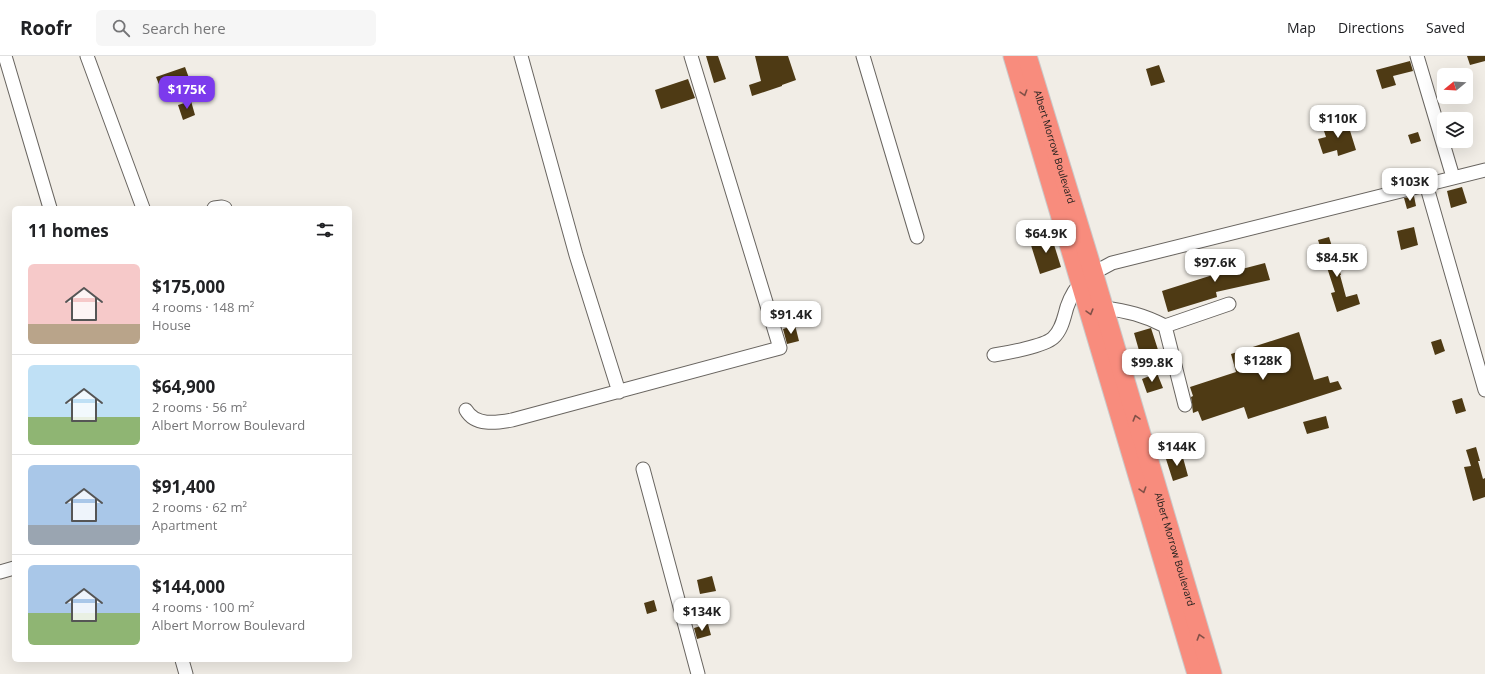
<!DOCTYPE html>
<html lang="en">
<head>
<meta charset="utf-8">
<style>
  :root { --surface:#fff; --page:#f6f6f6; --text:#202124; --muted:#757577; --line:#e0e0e0; --accent:#7c3aed }
  body { margin:0; font-family:"Open Sans",sans-serif; background:var(--page); color:var(--text); height:100vh; display:flex; flex-direction:column; font-size:15px; white-space:nowrap }
  * { box-sizing:border-box; margin:0 }
  p { font-size:13px; color:var(--muted) }
  .icon { flex:none; width:22px; height:22px; fill:none; stroke:currentColor; stroke-width:2; stroke-linecap:round; stroke-linejoin:round }
  .map { position:relative; flex:1; overflow:hidden }
  .details { position:absolute; left:12px; top:150px; width:340px; height:456px; display:flex; flex-direction:column; background:var(--surface); border-radius:6px; box-shadow:0 4px 16px #0002 }
  .details>* { flex:none }
  .needle { width:26px; rotate:252deg }
  .tools { position:absolute; left:1437px; top:12px; display:grid; gap:8px }
  .tools a { display:grid; place-items:center; width:36px; height:36px; border-radius:6px; background:var(--surface); box-shadow:0 4px 16px #0002; font-size:20px }
  .price { position:absolute; translate:-50% -34px; padding:0 9px; border-radius:8px; background:#fff; color:#222; font-size:13px; line-height:26px; filter:drop-shadow(0 1px 2px #0008) }
  .price::after { content:''; position:absolute; left:50%; top:24px; width:12px; height:9px; margin-left:-6px; background:inherit; clip-path:polygon(0 0,100% 0,50% 100%) }
  .price.selected { background:var(--accent); color:#fff }
  ul { padding:0; list-style:none }
  li { display:flex; align-items:center; gap:12px; height:100px; padding:0 16px }
  li+li { border-top:1px solid var(--line) }
  li span { display:grid; place-items:center; flex:none; width:112px; height:80px; border-radius:6px; color:#555 }
  li>.icon { margin-inline-start:auto }
  span .icon { width:48px; height:48px; fill:#fffc; stroke-width:1 }
  li b { font-size:17px }
  h2 { display:flex; justify-content:space-between; align-items:center; height:48px; padding:0 16px; font-size:17px }
  header { display:flex; align-items:center; gap:24px; box-sizing:border-box; height:56px; padding:0 20px; background:var(--surface); border-bottom:1px solid var(--line) }
  header strong { font-size:19px }
  nav { display:flex; gap:22px; margin-inline-start:auto; font-size:14px }
  .search { width:280px; height:36px; background:var(--page); display:flex; align-items:center; gap:10px; box-sizing:border-box; padding:0 14px; border-radius:6px; color:var(--muted); font-size:15px }
  .map>svg:first-child { display:block }
  .building { fill:#4e3a14 }
  .lines { fill:none; stroke-linecap:round; stroke-linejoin:round }
  .minor-casing { stroke:#696560; stroke-width:15 }
  .highway-casing { stroke:#cac9c9; stroke-width:21 }
  .minor { stroke:#fff; stroke-width:13 }
  .highway { stroke:#f88c7d; stroke-width:19 }
  .oneway { stroke:#825148 }
  .labels { text-anchor:middle; dominant-baseline:central; stroke-width:4; stroke-linejoin:round; paint-order:stroke }
  .street-label { font-size:10px; fill:#21201d; stroke:#f1ede6 }
</style>
</head>
<body>
<header>
<strong>Roofr</strong>
<div class="search"><svg class="icon" aria-label="search" viewBox="0 0 24 24"><circle cx="10" cy="10" r="6"/><path d="M15 15l6 6"/></svg>Search here</div>
<nav><a>Map</a><a>Directions</a><a>Saved</a></nav>
</header>
<div class="map">
<svg width="1485" height="618" viewBox="0 0 1485 618">
  <rect width="100%" height="100%" fill="#f1ede6"/>
  <path class="building" d="M706,0h12l8,23 -12,4z
    M755,0h33l8,24 -14,5v1l-30,10 -3,-11 12,-4z
    M1467,0h18v5l-15,4z
    M1410,5l3,10 -20,5 3,9 -14,4 -6,-19z
    M1159,9l6,17 -14,4 -5,-17z
    M185,11l4,11 -29,9 -4,-10z
    M688,23l7,19 -34,11 -6,-19z
    M191,45l4,14 -12,5 -5,-15z
    M1347,65l9,29 -18,6 -1,-6 -14,4 -5,-15 8,-2 -3,-9z
    M1418,76l3,9 -10,3 -3,-9z
    M1462,131l5,16 -16,5 -4,-17z
    M1414,140l2,10 -9,3 -3,-11z
    M1414,171l4,18 -17,5 -4,-19z
    M1051,179l10,32 -21,7 -10,-32z
    M1329,181l12,38h-1l6,22 11,-3 3,10 -23,8 -6,-19 4,-1 -17,-52z
    M1237,196l5,17 23,-6 5,17 -54,12 1,5 -49,15 -6,-21 57,-18 -4,-15z
    M795,269l4,16 -12,3 -4,-15z
    M1151,272l9,28 -18,5 -8,-28z
    M1299,276l15,48 14,-4 2,7 8,-2 4,8 -94,30 -4,-12 -42,14 -4,-10 -5,2 -2,-16 2,-1 -3,-9 46,-15 -5,-18z
    M1441,283l4,12 -10,4 -4,-13z
    M1157,317l6,15 -16,5 -5,-14z
    M1462,342l4,13 -10,3 -4,-13z
    M1326,360l3,12 -22,6 -4,-12z
    M1476,391l4,14h-2l5,18 2,-1v19l-12,4 -9,-34 7,-1 -5,-16z
    M1182,398l6,22 -15,5 -7,-22z
    M712,520l4,15 -16,3 -3,-14z
    M654,544l3,11 -10,3 -3,-11z
    M708,568l3,11 -14,4 -3,-11z"/>
  <g class="lines">
    <defs>
      <path id="minor" d="M5,0l45,152
        M87,0l56,152
        M521,0l55,199 43,137
        M863,0l54,181
        M1417,0l36,121
        M1426,128l59,206
        M214,152l8,-1 3,1
        M1104,252c23,3 40,7 61,18l64,-22
        M1165,270l20,79
        M994,299c13,-2 50,-9 59,-17 9,-8 11,-21 14,-31 9,-26 22,-32 45,-44l373,-93
        M466,354c9,16 30,13 46,10l268,-72 -89,-292
        M643,413l55,205
        M0,516l14,-4
        M182,604l4,14"/>
      <g id="highway">
        <path d="M1013,0l184,618"/>
        <path id="s1" d="M1027,0l66,216 119,402"/>
      </g>
    </defs>
    <use href="#minor" class="minor-casing"/>
    <use href="#highway" class="highway-casing"/>
    <use href="#minor" class="minor"/>
    <use href="#highway" class="highway"/>
  </g>
  <defs><path id="oneway-chevron" d="M-2-3.5L2.5 0L-2 3.5" fill="none" stroke-width="1.6" stroke-linecap="round" stroke-linejoin="round"/></defs>
  <g class="oneway">
    <use href="#oneway-chevron" transform="translate(1024 37) rotate(73)"/>
    <use href="#oneway-chevron" transform="translate(1090 256) rotate(74)"/>
    <use href="#oneway-chevron" transform="translate(1136 362) rotate(-106)"/>
    <use href="#oneway-chevron" transform="translate(1143 434) rotate(73)"/>
    <use href="#oneway-chevron" transform="translate(1200 581) rotate(-107)"/>
  </g>
  <g class="labels">
    <g class="street-label">
      <text stroke="none"><textPath href="#s1" startOffset="95">Albert Morrow Boulevard</textPath></text>
      <text stroke="none"><textPath href="#s1" startOffset="515">Albert Morrow Boulevard</textPath></text>
    </g>
  </g>
</svg>
<div class="tools">
<a><svg class="needle" viewBox="-14 -14 28 28"><path d="M0-13l5 13h-10z" fill="#e53935"/><path d="M0 13l5-13h-10z" fill="#757577"/></svg></a>
<a><svg class="icon" aria-label="layers" viewBox="0 0 24 24"><path d="M12 4l9 5-9 5-9-5zM3 14l9 5 9-5"/></svg></a>
</div>
<b class="price selected" style="left:187px;top:54px">$175K</b>
<b class="price" style="left:1338px;top:83px">$110K</b>
<b class="price" style="left:1410px;top:146px">$103K</b>
<b class="price" style="left:1046px;top:198px">$64.9K</b>
<b class="price" style="left:1337px;top:222px">$84.5K</b>
<b class="price" style="left:1215px;top:227px">$97.6K</b>
<b class="price" style="left:791px;top:279px">$91.4K</b>
<b class="price" style="left:1263px;top:325px">$128K</b>
<b class="price" style="left:1152px;top:327px">$99.8K</b>
<b class="price" style="left:1177px;top:411px">$144K</b>
<b class="price" style="left:702px;top:576px">$134K</b>
<section class="details">
<h2>11 homes<svg class="icon" aria-label="filters" viewBox="0 0 24 24"><path d="M4 7h16M4 17h16"/><circle cx="9" cy="7" r="2"/><circle cx="15" cy="17" r="2"/></svg></h2>
<ul>
<li><span style="background:linear-gradient(#f6c9c9 75%,#b9a48a 0)"><svg class="icon" aria-label="home" viewBox="0 0 24 24"><path d="M3 11l9-7 9 7M6 9v11h12V9"/></svg></span><div><b>$175,000</b><p>4 rooms · 148 m²</p><p>House</p></div></li>
<li><span style="background:linear-gradient(#bfe0f5 65%,#8fb573 0)"><svg class="icon" aria-label="home" viewBox="0 0 24 24"><path d="M3 11l9-7 9 7M6 9v11h12V9"/></svg></span><div><b>$64,900</b><p>2 rooms · 56 m²</p><p>Albert Morrow Boulevard</p></div></li>
<li><span style="background:linear-gradient(#a9c7e8 75%,#9aa5b1 0)"><svg class="icon" aria-label="home" viewBox="0 0 24 24"><path d="M3 11l9-7 9 7M6 9v11h12V9"/></svg></span><div><b>$91,400</b><p>2 rooms · 62 m²</p><p>Apartment</p></div></li>
<li><span style="background:linear-gradient(#a9c7e8 60%,#8fb573 0)"><svg class="icon" aria-label="home" viewBox="0 0 24 24"><path d="M3 11l9-7 9 7M6 9v11h12V9"/></svg></span><div><b>$144,000</b><p>4 rooms · 100 m²</p><p>Albert Morrow Boulevard</p></div></li>
</ul>
</section>
</div>
</body>
</html>
